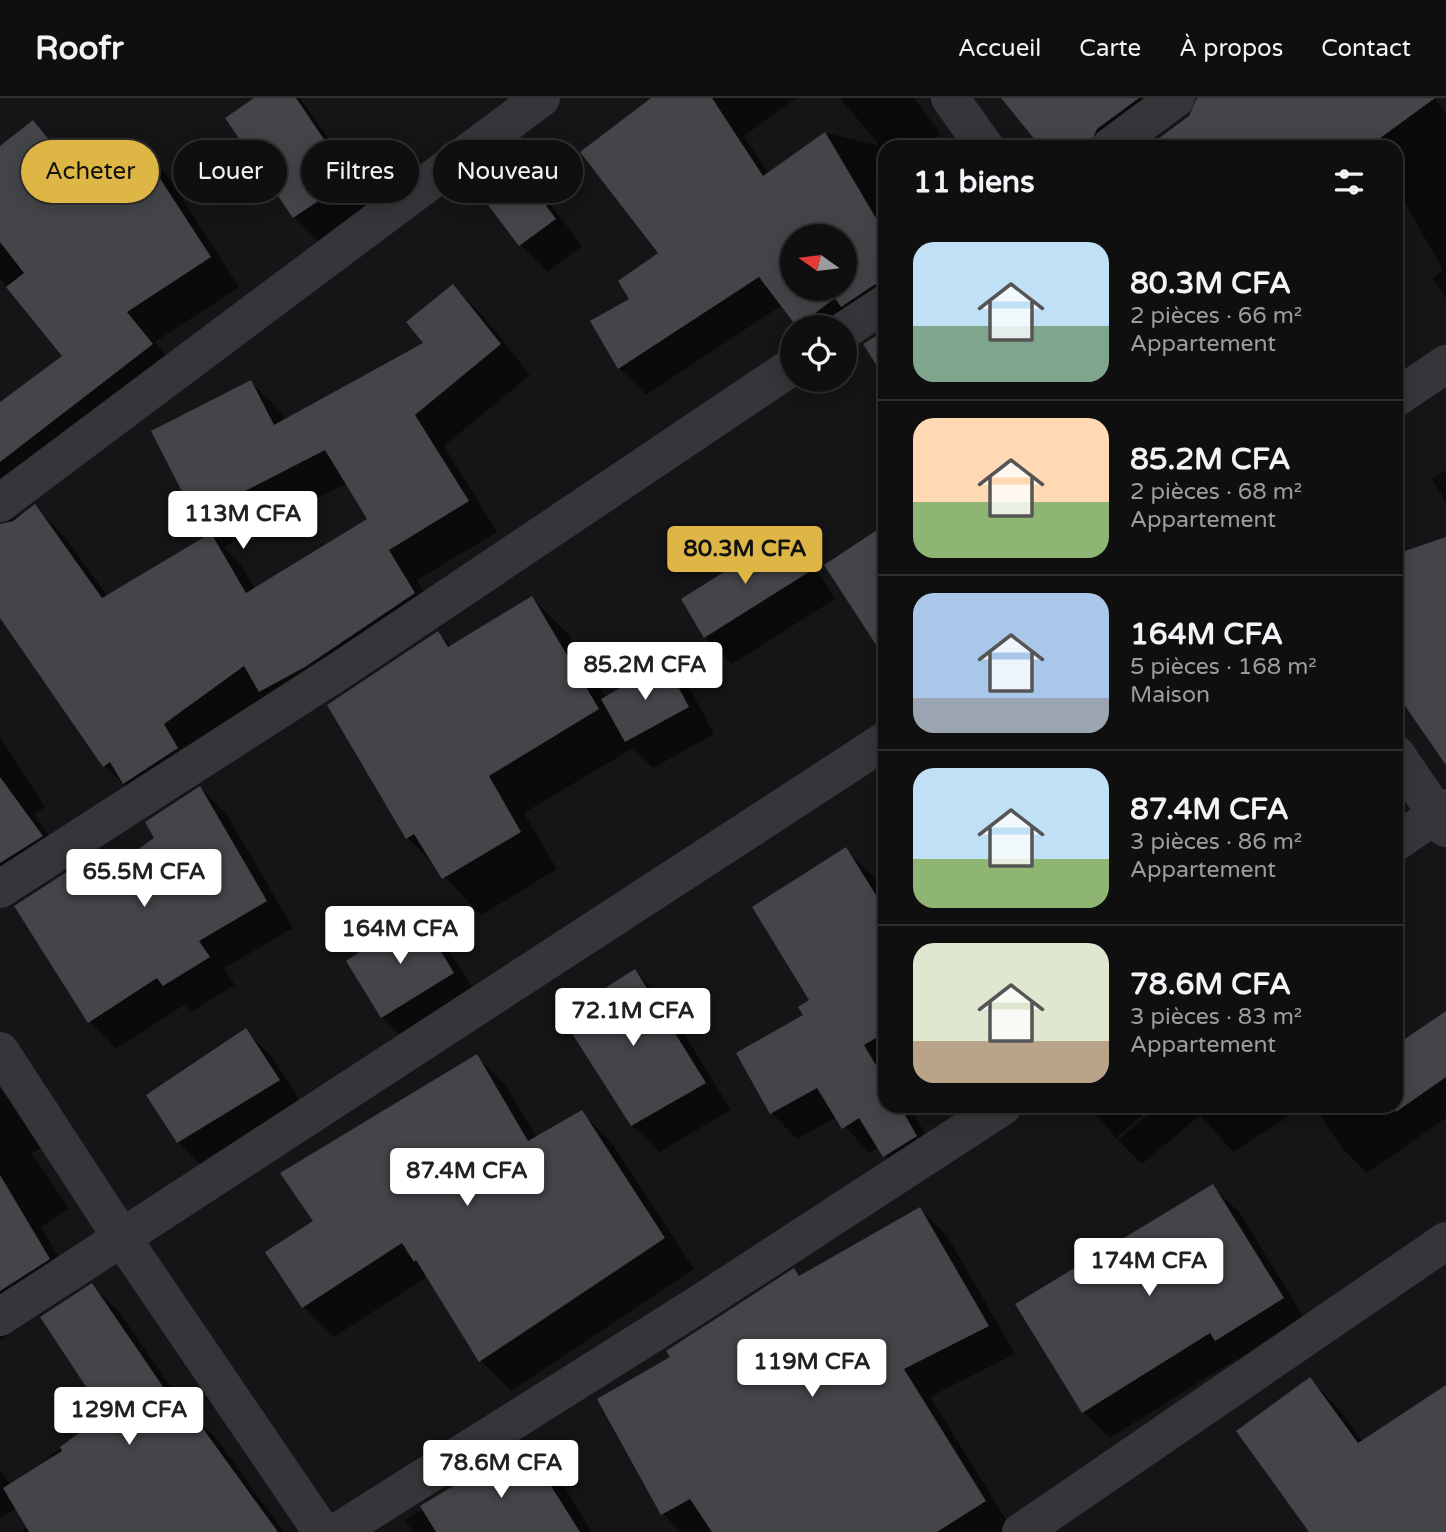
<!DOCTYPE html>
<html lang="fr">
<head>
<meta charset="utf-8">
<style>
  :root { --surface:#100f10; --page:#191819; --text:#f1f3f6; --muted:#9c9c9f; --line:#302f30; --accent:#ddb645 }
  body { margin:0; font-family:"Varela Round",sans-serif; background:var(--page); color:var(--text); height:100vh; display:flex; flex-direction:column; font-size:26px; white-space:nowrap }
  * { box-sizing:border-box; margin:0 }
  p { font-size:23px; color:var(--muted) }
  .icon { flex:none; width:38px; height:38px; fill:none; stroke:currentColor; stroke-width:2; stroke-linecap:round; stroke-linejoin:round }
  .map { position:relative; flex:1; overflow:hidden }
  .panel { position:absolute; left:878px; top:42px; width:525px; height:973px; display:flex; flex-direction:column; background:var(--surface); border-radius:21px; box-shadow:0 4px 18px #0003,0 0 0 2px var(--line) }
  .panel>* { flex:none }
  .hud { position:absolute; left:21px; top:42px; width:665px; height:63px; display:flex; gap:14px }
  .needle { width:46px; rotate:284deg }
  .tools { position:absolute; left:780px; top:126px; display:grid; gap:14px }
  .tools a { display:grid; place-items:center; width:77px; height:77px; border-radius:50%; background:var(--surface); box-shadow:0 4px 18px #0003,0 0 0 2px var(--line); font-size:35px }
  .price { position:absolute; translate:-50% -60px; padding:0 16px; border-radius:7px; background:#fff; color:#222; font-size:23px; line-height:46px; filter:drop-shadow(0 2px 4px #0008) }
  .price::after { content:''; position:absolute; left:50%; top:42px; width:21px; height:16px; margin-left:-10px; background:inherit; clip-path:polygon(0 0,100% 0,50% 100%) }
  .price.selected { background:var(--accent); color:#111 }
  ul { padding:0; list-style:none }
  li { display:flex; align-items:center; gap:21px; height:175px; padding:0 35px }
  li+li { border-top:2px solid var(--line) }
  li span { display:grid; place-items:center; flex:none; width:196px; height:140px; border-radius:21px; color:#555 }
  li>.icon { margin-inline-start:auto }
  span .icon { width:84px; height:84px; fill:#fffc; stroke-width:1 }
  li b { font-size:30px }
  h2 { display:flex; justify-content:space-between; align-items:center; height:84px; padding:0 35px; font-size:30px }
  .chip { padding:0 24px; border-radius:32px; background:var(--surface); box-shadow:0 4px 18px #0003,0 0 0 2px var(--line); font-size:24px; line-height:63px }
  .chip.selected { background:var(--accent); color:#111 }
  header { display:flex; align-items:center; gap:42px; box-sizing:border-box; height:98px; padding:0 35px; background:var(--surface); border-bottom:2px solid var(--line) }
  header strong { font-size:33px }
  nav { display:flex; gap:38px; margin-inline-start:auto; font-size:24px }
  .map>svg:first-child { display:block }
  .shadow { fill:#0007; fill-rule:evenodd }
  .building { fill:#444549; fill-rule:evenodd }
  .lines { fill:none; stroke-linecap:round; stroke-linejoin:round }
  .street { stroke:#36363a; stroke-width:38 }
</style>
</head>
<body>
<header>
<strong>Roofr</strong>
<nav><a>Accueil</a><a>Carte</a><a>À propos</a><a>Contact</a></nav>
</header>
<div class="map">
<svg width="1446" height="1434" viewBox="0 0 1446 1434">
  <rect width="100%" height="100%" fill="#151416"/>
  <path class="shadow" d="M257,0h43l76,108 -55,38 -27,-27z
    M654,0h142l-52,38 25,38 58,-41 53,13 -40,-48h74l27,36 -17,13h-38v65l-5,-1 5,7v103l-41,6h-45l-18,-22 -136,90 -27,-27 -26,-46 39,-23 29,-45zM793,138h52v53h-52z
    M1032,0h144l-41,49h-92z
    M1233,0h202l11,15v185l-14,-20 11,-8 -42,-74 -5,3v-52h-247z
    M33,24l56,62 50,-36 30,30 70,109 -84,55 26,33 -181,147v-117l64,-48 -64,-79v-129z
    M513,65l27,27 42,56 -35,26 -26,-27 -43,-56z
    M453,188l30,30 47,59 -86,71 53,86 -80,48 27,44 -309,172 -30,-30 -105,-151v-89l34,-19 30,29 44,61 106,-64 -17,-17 54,-134 30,30 4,9 141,-77zM347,385l22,37 -114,69 -14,-24 -18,-18z
    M886,324v25l-11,-20z
    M1446,372v32l-14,-23z
    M786,438l26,26 23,37 -103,65 -27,-27z
    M532,500l37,37 37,63 59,-33 26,26 23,43 -61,34 -20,-20 -109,65 33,56 -76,46 -73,-77 30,-205 14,14z
    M0,639l45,70 -11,8 37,51 -71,5z
    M200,690l27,27 66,113 -69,40 11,17 -44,27 -7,-7 -68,44 -26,-27 -73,-113 58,-38 14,14 67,-46z
    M846,752l27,26 13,21v27z
    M417,817l27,27 36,58 -71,44 -27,-27z
    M886,873v135h23l33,56 -33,19 -31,-34 -9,6 -32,-36 -40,22 -25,-26 -32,-56z
    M635,874l27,26 69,112 -72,42 -27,-27z
    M1446,915v105l-79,55 -24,-24 -30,-43h83z
    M245,932l27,27 33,51 -100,61 -27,-27z
    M476,958l30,30 31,52 44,-26 30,30 83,127 -183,122 -30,-30 -53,-85 -94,61 -30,-30 -37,-54 48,-32z
    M0,990l12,13 31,47 -12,5 38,55 -28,19 37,62 -78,52z
    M1089,1008h64l-37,32z
    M1158,1008h132l4,7 -61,39 -33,-37 -58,49 -24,-24z
    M1213,1089l27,26 69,113 -66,41 -7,-8 -126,79 -27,-26z
    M920,1111l28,28 67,117 -85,43 82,132 -5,3h-293l-2,-3 -5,3h-26l-18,-18 10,-156 121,-88 7,7z
    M92,1187l28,28 67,98 29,27 68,94h-263l55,-40 -25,-37 56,-41z
    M1310,1281l29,30 24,33 83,-55v145h-135z
    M524,1347l37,37 31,50h-179l-8,-12z
    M0,1371l23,35 -23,14z"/>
  <path class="building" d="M254,0h42l55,81 -58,39 -68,-100z
    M651,0h61l51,78 62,-44 61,103v46l-12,4 -33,22 -6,-9 -38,29 -38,-50 -141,92 -28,-48 39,-22 -11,-18 40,-28 -78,-101zM793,138h52v53h-52z
    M1001,0h138l-42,31 -8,18h-48z
    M1197,0h238l-67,49h-221l42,-31z
    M33,22l52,65 54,-39 72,111 -84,55 26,32 -153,118v-60l62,-46 -56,-69 18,-14 -24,-31v-96z
    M513,63l43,58 -37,27 -43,-57z
    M453,186l48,60 -86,71 54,86 -80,49 26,43 -110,74 -46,25 -15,-26 -80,58 14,24 -55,36 -13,-22 -7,5 -103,-149v-94l13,-3 22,-17 67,94 109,-65 35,60 121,-74 -42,-69 -130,67 -44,-86 100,-51 23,45 149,-82 -17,-21z
    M886,232v50l-23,-36z
    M886,426v136l-62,-95z
    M786,435l23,39 -105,66 -23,-39z
    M1446,439v228l-50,-72v-139z
    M532,498l67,113 -110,67 32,56 -79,47 -28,-45 -8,5 -79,-134 111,-74 10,16z
    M665,564l24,45 -64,35 -24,-43z
    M0,679l43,59 -43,27z
    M200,688l67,115 -68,40 11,16 -47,29 -6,-8 -69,45 -74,-117 54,-35 7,-2 11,17 68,-48 -9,-16z
    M846,749l40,64v121l-22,13 22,37v24h14l17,30 -34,21 -24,-39 -17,11 -25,-41 -47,26 -34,-61 67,-38 -5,-8 11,-7 -57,-93z
    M418,815l36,60 -73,45 -35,-57z
    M635,871l71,114 -75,43 -70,-110z
    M1446,913v66l-50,35v-67z
    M246,930l34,52 -103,63 -31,-48z
    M477,956l51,87 54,-31 83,128 -186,124 -63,-102 -2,2 -12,-19 -100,65 -37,-56 48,-31 -33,-48z
    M0,1077l50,84 -50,32z
    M1213,1086l71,114 -69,43 -5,-8 -128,80 -67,-109z
    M920,1109l69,119 -85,43 82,132 -49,31h-225l-22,-33 -29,16 -64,-116 73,-42 -4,-6 128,-83 5,8z
    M92,1185l89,130 7,-5 90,124h-249l-26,-44 59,-37 -2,-4 44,-33 -64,-97z
    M1310,1279l48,66 88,-58v147h-137l-73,-101z
    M524,1345l56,89h-144l-16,-26z"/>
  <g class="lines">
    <path class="street" d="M950,0l35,49
      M1110,49l66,-49
      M845,232l41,-27
      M1396,300l50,-34
      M0,405l541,-405
      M1396,656l50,74
      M1396,744l50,-34
      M0,791l342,-220 451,-303
      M0,953l122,187 200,294
      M0,1219l886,-577
      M337,1434l359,-226 307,-200
      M1021,1434l425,-291"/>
  </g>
</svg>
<div class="tools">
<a><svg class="needle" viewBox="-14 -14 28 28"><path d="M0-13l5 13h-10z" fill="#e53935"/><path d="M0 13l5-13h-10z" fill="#9c9c9f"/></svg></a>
<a><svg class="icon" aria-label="locate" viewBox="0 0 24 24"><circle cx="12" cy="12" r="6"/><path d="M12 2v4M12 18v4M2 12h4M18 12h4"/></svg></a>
</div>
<b class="price" style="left:243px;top:453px">113M CFA</b>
<b class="price selected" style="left:745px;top:488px">80.3M CFA</b>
<b class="price" style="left:645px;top:604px">85.2M CFA</b>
<b class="price" style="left:144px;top:811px">65.5M CFA</b>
<b class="price" style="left:400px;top:868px">164M CFA</b>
<b class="price" style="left:633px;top:950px">72.1M CFA</b>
<b class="price" style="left:467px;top:1110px">87.4M CFA</b>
<b class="price" style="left:1149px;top:1200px">174M CFA</b>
<b class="price" style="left:812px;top:1301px">119M CFA</b>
<b class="price" style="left:129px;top:1349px">129M CFA</b>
<b class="price" style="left:501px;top:1402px">78.6M CFA</b>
<div class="hud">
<a class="chip selected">Acheter</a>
<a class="chip">Louer</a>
<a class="chip">Filtres</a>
<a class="chip">Nouveau</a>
</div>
<section class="panel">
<h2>11 biens<svg class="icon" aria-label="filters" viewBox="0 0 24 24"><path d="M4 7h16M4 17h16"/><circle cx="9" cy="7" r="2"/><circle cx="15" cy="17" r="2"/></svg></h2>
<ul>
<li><span style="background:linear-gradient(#bfe0f5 60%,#7fa58c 0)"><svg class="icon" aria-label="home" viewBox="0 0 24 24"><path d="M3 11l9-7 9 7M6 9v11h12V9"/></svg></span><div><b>80.3M CFA</b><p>2 pièces · 66 m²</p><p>Appartement</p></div></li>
<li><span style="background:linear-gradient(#ffd9b3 60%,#8fb573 0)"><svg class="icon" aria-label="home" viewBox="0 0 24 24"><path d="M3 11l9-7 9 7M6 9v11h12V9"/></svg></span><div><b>85.2M CFA</b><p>2 pièces · 68 m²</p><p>Appartement</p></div></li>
<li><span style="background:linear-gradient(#a9c7e8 75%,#9aa5b1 0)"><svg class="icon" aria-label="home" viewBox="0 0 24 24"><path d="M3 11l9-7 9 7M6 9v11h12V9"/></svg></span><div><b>164M CFA</b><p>5 pièces · 168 m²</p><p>Maison</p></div></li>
<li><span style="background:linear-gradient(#bfe0f5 65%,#8fb573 0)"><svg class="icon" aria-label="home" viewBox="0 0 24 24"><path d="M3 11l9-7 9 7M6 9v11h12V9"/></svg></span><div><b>87.4M CFA</b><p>3 pièces · 86 m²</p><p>Appartement</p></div></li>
<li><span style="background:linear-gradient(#dfe7d0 70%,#b9a48a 0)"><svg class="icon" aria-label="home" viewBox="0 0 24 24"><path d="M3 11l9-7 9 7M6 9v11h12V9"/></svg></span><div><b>78.6M CFA</b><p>3 pièces · 83 m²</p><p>Appartement</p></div></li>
</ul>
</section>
</div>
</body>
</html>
